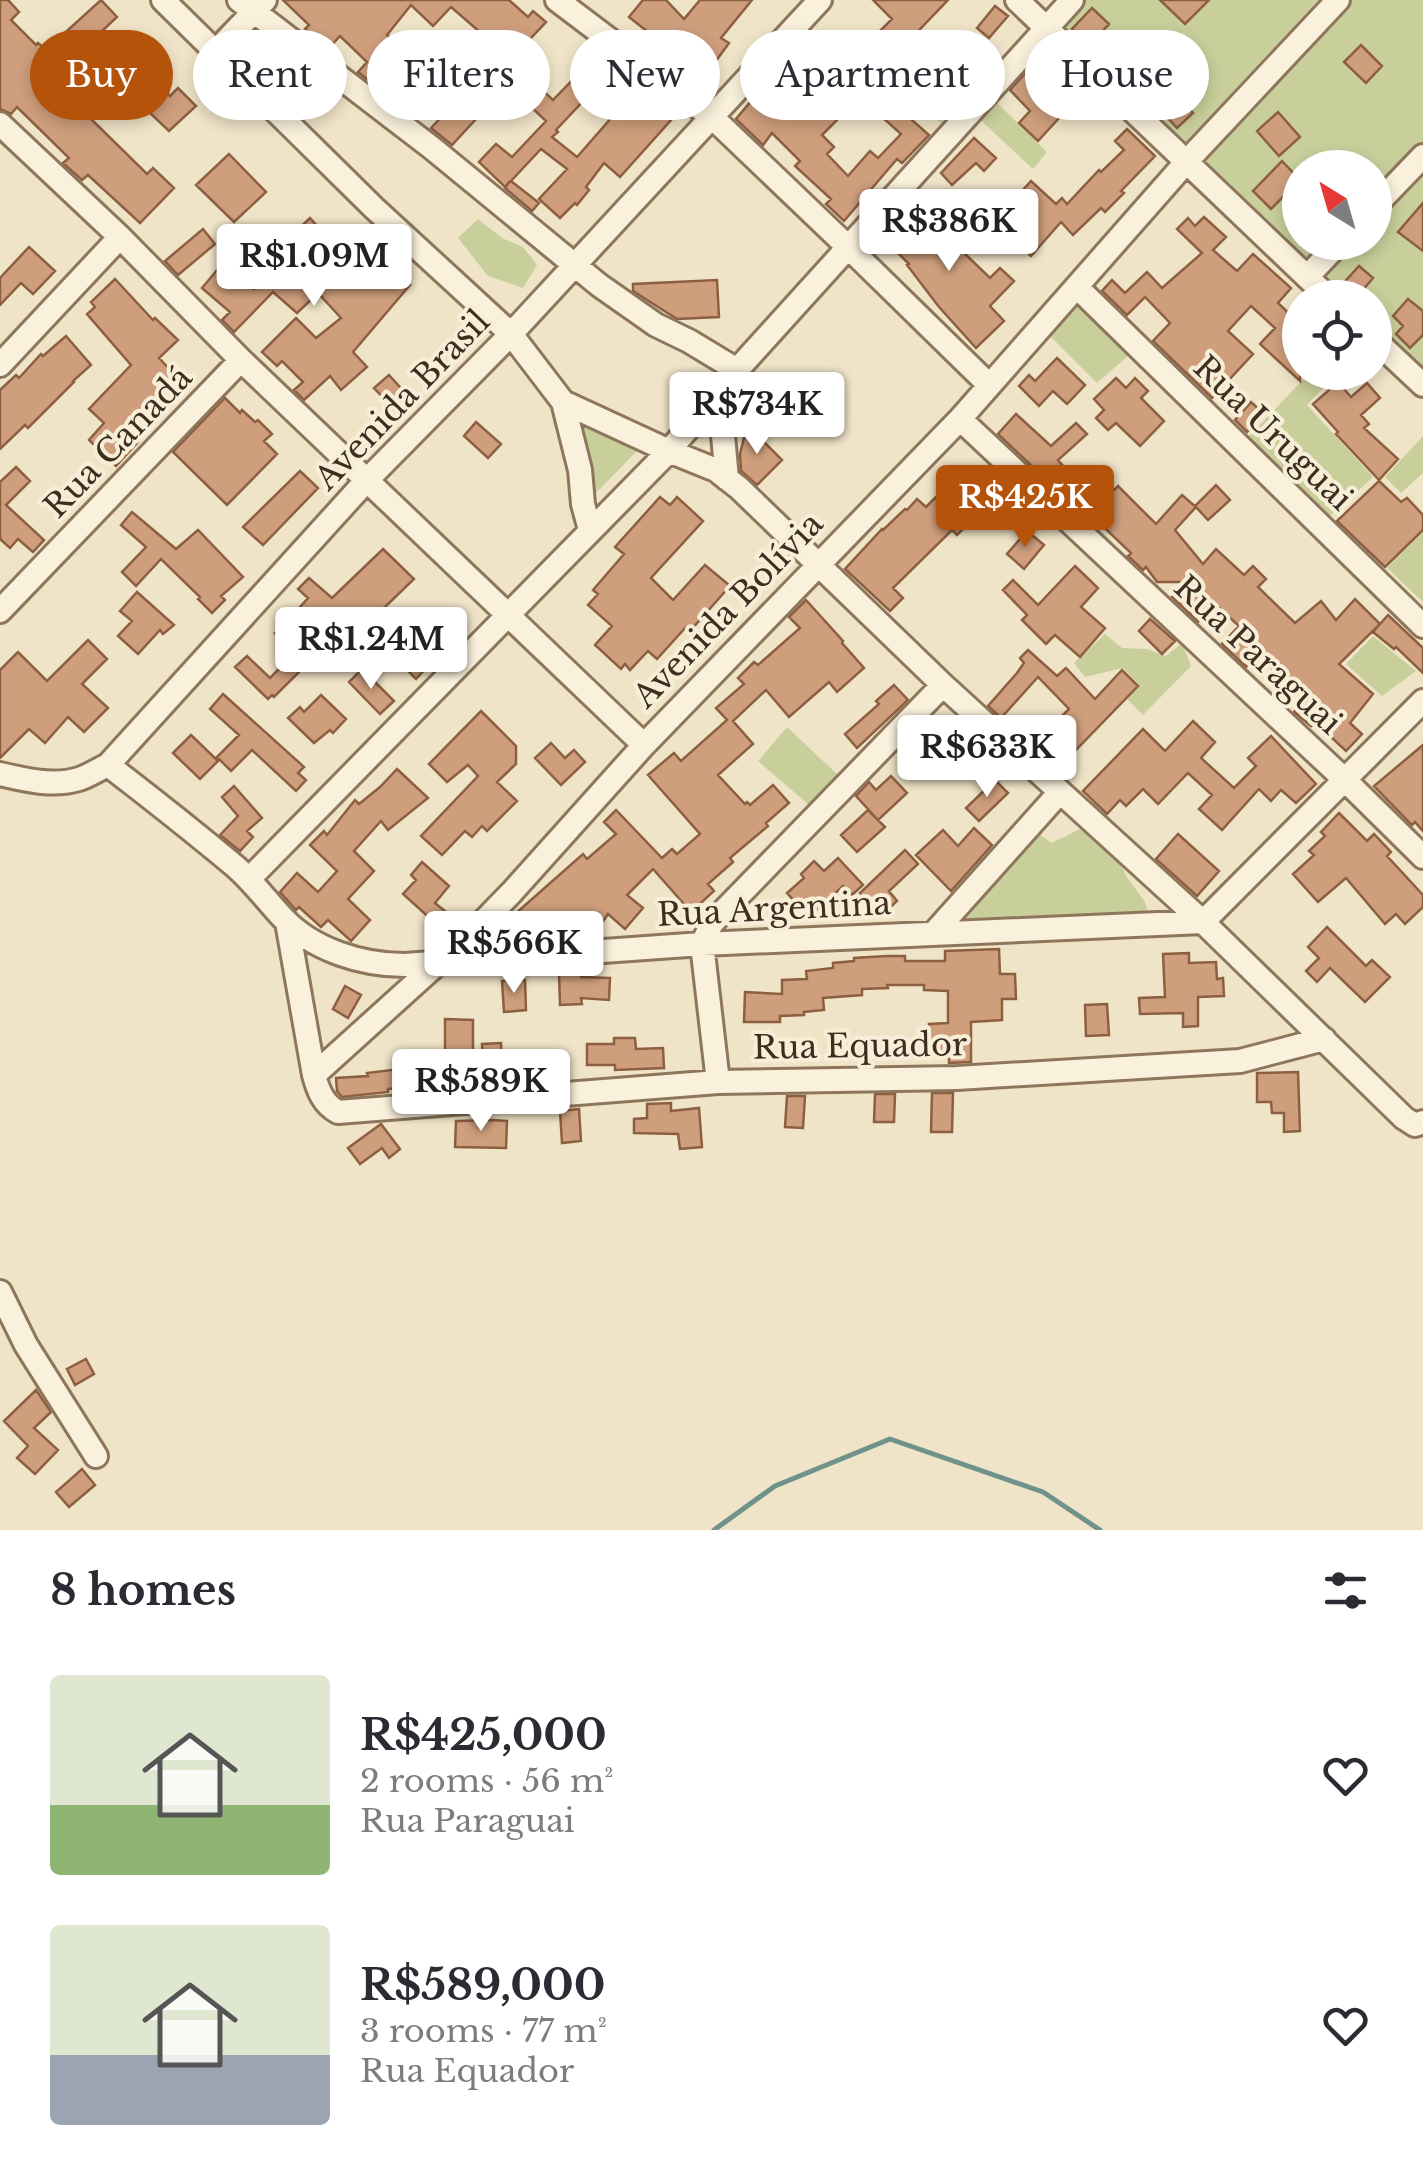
<!DOCTYPE html>
<html lang="en">
<head>
<meta charset="utf-8">
<style>
  :root { --surface:#fff; --page:#f7f7f7; --text:#2b2b33; --muted:#7c7c81; --accent:#b45309 }
  body { margin:0; font-family:"Libre Baskerville",serif; background:var(--page); color:var(--text); height:100vh; display:flex; flex-direction:column; font-size:38px; white-space:nowrap }
  * { box-sizing:border-box; margin:0 }
  p { font-size:32px; color:var(--muted) }
  .icon { flex:none; width:55px; height:55px; fill:none; stroke:currentColor; stroke-width:2; stroke-linecap:round; stroke-linejoin:round }
  .map { position:relative; height:1530px; overflow:hidden }
  .sheet { display:flex; flex-direction:column; background:var(--surface); flex:1 }
  .sheet>* { flex:none }
  .top-card { position:absolute; left:30px; top:30px; width:1365px; height:90px; display:flex; gap:20px }
  .needle { width:65px; rotate:323deg }
  .fabs { position:absolute; left:1282px; top:150px; display:grid; gap:20px }
  .fabs a { display:grid; place-items:center; width:110px; height:110px; border-radius:50%; background:var(--surface); box-shadow:0 5px 15px #0003; font-size:50px }
  .price { position:absolute; translate:-50% -85px; padding:0 22px; border-radius:10px; background:#fff; color:#222; font-size:32px; line-height:65px; filter:drop-shadow(0 2px 5px #0008) }
  .price::after { content:''; position:absolute; left:50%; top:60px; width:30px; height:22px; margin-left:-15px; background:inherit; clip-path:polygon(0 0,100% 0,50% 100%) }
  .price.selected { background:var(--accent); color:#fff }
  ul { padding:0; list-style:none }
  li { display:flex; align-items:center; gap:30px; height:250px; padding:0 50px }
  li span { display:grid; place-items:center; flex:none; width:280px; height:200px; border-radius:10px; color:#555 }
  li>.icon { margin-inline-start:auto }
  span .icon { width:120px; height:120px; fill:#fffc; stroke-width:1 }
  li b { font-size:42px }
  h2 { display:flex; justify-content:space-between; align-items:center; height:120px; padding:0 50px; font-size:42px }
  .chip { padding:0 35px; border-radius:45px; background:var(--surface); box-shadow:0 5px 15px #0003; font-size:35px; line-height:90px }
  .chip.selected { background:var(--accent); color:#fff }
  .map>svg:first-child { display:block }
  .green { fill:#c9cf9b }
  .lines { fill:none; stroke-linecap:round; stroke-linejoin:round }
  .stream { stroke:#6f938a; stroke-width:5 }
  .building { fill:#cf9f7d; stroke:#8d5f41; stroke-width:2.5; fill-rule:evenodd }
  .minor-casing { stroke:#8d765c; stroke-width:28 }
  .minor { stroke:#faf1dc; stroke-width:22 }
  .labels { text-anchor:middle; dominant-baseline:central; stroke-width:8; stroke-linejoin:round; paint-order:stroke }
  .street-label { font-size:32px; fill:#3d2e20; stroke:#f7eed8 }
</style>
</head>
<body>
<div class="map">
<svg width="1423" height="1530" viewBox="0 0 1423 1530">
  <rect width="100%" height="100%" fill="#f0e4c8"/>
  <path class="green" d="M1082,0h236l-132,142 -129,-116z
    M1352,0h71v143l-48,52v-27h-75v74l31,1 -21,23 -110,-106z
    M920,32l58,51 -36,41 -58,-53z
    M992,98l55,54 -14,17 -57,-53z
    M1423,169v205l-48,-43v-33l-36,-1 -21,-18 35,-36 22,-1v-23z
    M478,219l24,19 21,9 14,18 -14,23 -35,-12 -30,-38z
    M1078,307l51,48 -32,28 -47,-47z
    M1309,373h28l-30,32 66,72 -53,48 -74,-85z
    M573,412l65,38 -47,48z
    M1423,436v37l-22,20 -16,-16z
    M1423,532v70l-36,-34z
    M1105,634l17,14 25,1 19,7 16,-13 9,23 -48,49 -16,-16 12,-14 -16,-17 -38,9 -11,-14z
    M1373,636l43,35 -34,25 -36,-32z
    M787,727l52,49 -30,29 -51,-44z
    M1080,829l41,34 5,13 19,26 3,11 -195,9 86,-88 13,9z"/>
  <g class="lines">
    <path class="stream" d="M714,1530l61,-44 115,-47 153,53 57,38"/>
  </g>
  <path class="building" d="M0,0h8l11,12 -8,8 25,25 2,-2 8,7 55,-50 16,17 -16,15 28,30 21,-20 10,11 -16,15 26,28 8,-8 18,18 -27,25 -43,-41 -35,29 56,55 6,-6 21,20 -34,35 -52,-48 -6,5 -19,-17 6,-5 -52,-51 -6,7 -11,-5z
    M283,0h226l19,17 5,-6 13,11 -35,37 -60,-52 -18,19 -22,-21 -24,30 26,24 19,-20 16,15 3,-3 24,23 2,-3 25,20 -50,54 -21,-17 29,-31 -21,-18 -31,32 -12,-9 2,-2 -25,-24 -5,4 -10,-8 9,-10 -27,-26 -12,13 -23,-20 4,-4z
    M643,0h23l18,19 16,-19h52l-31,38 8,5 -32,44 -55,-41 11,-10 -24,-19z
    M873,0h75l-48,50 -5,-5 -26,25 8,7 -17,18 -4,-4 -21,26 2,3 -15,15 12,12 -7,7 21,22 22,-25 8,7 23,-24 -19,-17 12,-13 35,31 -27,28 -5,-4 -53,62 -18,-17 5,-5 -36,-33 5,-5 -28,-28 -9,12 -27,-26 49,-58 38,37 27,-32 -19,-18 9,-11 18,16 34,-34z
    M1160,0h49l-24,24z
    M995,6l13,10 -19,22 -12,-10z
    M1092,8l17,16 -19,21 -18,-16z
    M1361,45l21,21 -16,17 -22,-21z
    M1177,57l18,19 -20,18 18,19 -16,15 -35,-38z
    M586,66l41,35 11,-11 33,30 -51,57 -16,-14 -18,24 3,3 -12,15 -2,-2 -15,15 -21,-19 28,-30 -26,-20 -30,32 28,22 -7,8 -27,-23 5,-7 -5,6 -26,-25 17,-18 16,13 34,-36 -34,-32 13,-15 28,26zM589,95l23,22 -35,40 -25,-20 6,-5 -2,-2z
    M1031,67l39,39 -32,35 -19,-18 11,-12 -20,-21z
    M1278,112l22,25 -21,19 -22,-25z
    M1127,129l28,27 -34,35 3,2 -19,19 -4,-4 -28,27 -12,-13 -30,34 -38,-33 38,-42 25,23 6,-6 5,6 32,-34 2,2 23,-22 -9,-9z
    M974,138l22,20 -12,13 -8,-8 -24,22 -11,-12z
    M229,154l37,38 -32,30 -38,-37z
    M1282,161l18,19 -29,29 -18,-18z
    M1423,203v48l-25,-19z
    M906,206l25,23 10,-10 25,24 -6,6 30,29 10,-10 14,13 -24,25 14,15 -28,27 -37,-41 -32,-42 2,-1 -22,-22 -2,3 -8,-7z
    M1204,217l22,20 -13,13 24,21 16,-17 38,34 -13,15 22,21v57l-40,-37 15,-16 -24,-22 -23,25 25,23 -41,44 -59,-57 17,-18 -25,-26 -18,18 -25,-24 10,-11 13,13 22,-21 15,16 40,-35 -25,-24 11,-11 7,8z
    M310,218l16,18 -17,16 26,28 30,-28 12,13 2,-2 16,17 3,-4 12,9 -57,67 14,15 -26,23 -11,-14 -26,24 -10,-10 9,-8 -21,-21 -5,5 -15,-14 34,-34 20,20 25,-20 -23,-25 -21,20 -24,-21 -39,40 -12,-12 8,-8 -28,-24 21,-25 31,26 34,-29 -11,-11z
    M203,229l12,15 -37,31 -13,-14z
    M29,247l26,24 -22,23 -12,-11 -21,22v-27z
    M1359,266l14,12 -17,20h-7l-9,-11z
    M115,279l38,41 2,-2 23,22 -19,18 18,19 -51,53 12,12 -22,24 -27,-26 15,-17 -15,-14 42,-44 -44,-51 8,-7 -4,-5z
    M717,280l2,37 -42,2 -44,-28v-7z
    M1408,299l15,12v24l-13,13 -14,-14 7,-8 -10,-10z
    M66,336l25,29 -18,16 1,1 -46,46 -3,-3 -25,24v-59l16,-15 3,3 22,-24 2,2z
    M1057,358l28,27 -18,19 -14,-13 -14,15 -20,-20 10,-11 6,6z
    M389,375l19,21 -14,13 -20,-21z
    M1116,378l10,10 9,-10 13,13 -7,7 23,23 -24,25 -24,-23 -8,7 -12,-12 8,-8 -10,-11z
    M1338,382l13,15 16,-14 13,15 -19,17 8,9 -5,4 34,31 -19,21 -43,-46 2,-2 -25,-28z
    M225,398l15,15 2,-3 13,12 3,-2 14,14 -8,7 13,13 -50,51 -54,-53z
    M1251,402l13,12 -17,18 -12,-12z
    M1016,414l35,32 25,-23 11,11 -29,26 14,16 -16,13 -58,-55z
    M476,422l25,22 -13,14 -24,-22z
    M747,425l35,35 -25,25 -16,-14 -1,-17z
    M16,467l14,14 -24,24 38,35 -11,12 -15,-13 -8,9 -10,-9v-57z
    M300,471l18,17 -55,57 -20,-18z
    M1379,481l22,21 6,-4 16,17v15l-38,37 -48,-46z
    M949,484l31,28 -23,23 -5,-5 -59,58 10,10 -13,13 -45,-42 37,-40 1,1 22,-21 2,1 10,-11 9,8z
    M1216,485l14,15 -22,20 -13,-14z
    M1118,486l38,38 26,-29 14,12 -21,23 28,34 13,-15 28,26 9,-9 13,13 -8,8 37,36 26,-22 15,19 19,-21 25,25 -41,40 34,30 -23,29 12,11 -16,17 -31,-29 -4,4 -17,-14 10,-12 -46,-46 -12,13 -24,-23 17,-18 -24,-22 -17,18 -26,-25 14,-15h-29l-11,-15 -3,3 -15,-14 3,-3 -41,-39z
    M660,497l10,8 7,-8 26,24 -52,57 22,22 32,-35 25,21 -40,45 -4,-4 -29,32 -9,-8 -18,19 -5,-6 -4,5 -26,-24 17,-19 -24,-21 10,-11 -5,-4 31,-36 -9,-7z
    M132,512l44,37 22,-19 45,47 -22,19 4,4 -13,13 -14,-14 2,-2 -39,-38 -25,27 -14,-14 24,-25 -25,-22z
    M1027,531l17,14 -20,24 -17,-15z
    M383,549l31,30 -55,53 26,26 -16,15 -26,-26 -15,14 -9,-9 -45,45 -2,-2 -4,4 -33,-32 12,-11 23,22 24,-24 -19,-21 27,-25 -2,-1 8,-9 -10,-9 11,-11 23,20z
    M1075,566l23,22 -17,19 24,21 -25,29 -25,-22 -9,9 -24,-24 5,-5 -24,-25 10,-10 25,25z
    M137,592l37,33 -11,9 -3,-4 -22,24 -20,-18 14,-15 -12,-10z
    M806,600l37,41 -1,2 22,25 -27,24 -8,-10 -40,35 -23,-27 -33,31 20,23 -35,31 27,29 2,-2 3,3 23,-20 16,18 -23,20 2,3 -38,32 3,4 -25,22 6,7 -23,21 -38,-43 -26,26 16,13 -18,21 -17,-15 -10,15 -18,-13 -24,23 -10,-10 -13,12 -10,1 -17,-20 77,-68 4,5 29,-25 -12,-12 12,-12 46,48 10,-9 5,5 23,-20 -52,-59 26,-22 7,8 46,-41 -11,-12 28,-24 -6,-6 16,-16 4,3 42,-37 -11,-11z
    M1388,615l35,33v25l-27,-26 -2,2 -21,-17z
    M1150,619l25,22 -13,13 -23,-23z
    M400,638l28,28 -12,13 -29,-29z
    M88,640l19,19 -25,25 26,24 -24,24 -16,-15 -23,26 -16,-14 -29,29v-88l18,-18 29,29z
    M1028,650l29,26 9,-8 29,31 27,-29 16,16 -65,67 -11,-11 -16,16 -14,-12 37,-37 -31,-32 -37,41 -13,-12 29,-33 7,-10 -4,-5z
    M362,669l32,32 -14,13 -31,-32z
    M894,685l14,15 -51,48 -12,-14 34,-30 -3,-3z
    M223,694l81,73 -6,6 8,7 -10,11 -44,-41 -21,21 -14,-14 22,-22 -29,-26z
    M321,695l25,24 -13,14 -3,-3 -16,13 -26,-25 12,-11 4,5z
    M481,711l35,35v18l-19,18 20,19 -30,30 -5,-5 -10,11 -7,-6 -23,24 -21,-19 57,-60 -10,-11 -21,17 -18,-18z
    M1193,721l22,21 -14,16 33,30 22,-22 -8,-8 23,-22 45,48 -20,19 -15,-13 -10,11 -12,-12 -37,41 -23,-21 13,-14 -24,-22 -30,31 -15,-15 -17,17 -6,-6 -13,14 -24,-23 60,-62 22,22z
    M191,735l27,26 -18,18 -27,-26z
    M938,737l15,16 -19,18 -15,-16z
    M551,743l14,15 9,-8 11,12 -24,23 -26,-27z
    M1423,745v86l-8,-9 -3,3 -38,-39z
    M397,769l31,29 -40,32 -7,-9 -27,30 20,20 -26,28 22,21 -19,21 -23,-21 -7,7 -22,-20 -3,3 -16,-18 17,-19 21,19 19,-21 -27,-26 14,-14 3,4 28,-35 4,4 21,-17z
    M891,776l16,17 -29,27 7,7 -28,25 -16,-17 27,-25 9,9 -21,-23 13,-14 7,8z
    M995,780l13,13 -29,28 -13,-13z
    M234,786l28,32 -15,13 6,6 -13,14 -20,-16 18,-19 -16,-19z
    M1339,813l28,28 7,-7 17,18 -4,4 36,39v12l-18,17 -9,-10 -11,10 -39,-46 -28,24 -25,-28 21,-19 -5,-4 16,-15 -4,-4z
    M974,828l18,17 -41,46 -35,-36 27,-25 15,16z
    M1178,834l41,37 -22,25 -41,-37z
    M905,850l13,14 -29,27 8,10 -16,15 -21,-23z
    M838,858l25,27 -11,10 -9,-9 -34,31 -22,-24 17,-15 -3,-4 13,-13 10,10z
    M422,862l27,24 -14,17 10,8 -11,11 -31,-28 13,-14 -5,-5z
    M1327,927l39,39 6,-6 18,17 -25,25 -35,-34 -13,14 -11,-11 13,-13 -11,-11z
    M999,949l1,25h15l1,25h-14v21l-31,2v40l-22,1v-8l-19,1 -1,-32 19,-1v-32l-24,-1v-5h-37l1,3 -26,1v6l-39,3 1,12 -20,2v3l-24,1v6h-36l1,-30 37,2v-14l25,-1 -1,-8 27,-3v-5l21,-2v-3l33,-2h18v5h40v-10z
    M1189,953v10l27,-1 1,17 6,-1 1,18 -26,1v29l-15,1v-14l-43,1 -1,-16 26,-1 -2,-43z
    M580,973l1,4 29,1 -1,22 -28,-2 1,6 -22,1 -1,-31z
    M525,980l1,30 -22,2 -2,-31z
    M345,986l16,9 -13,23 -15,-9z
    M1107,1004l2,31 -23,1 -1,-31z
    M445,1019l28,1v37h-28z
    M614,1038h21l1,11 27,-1 1,20 -49,2v-5h-28v-21h27z
    M501,1043l1,19 -19,1 -1,-19z
    M416,1060l2,27 -30,2v3l-46,5 -5,-6 -1,-13 32,-2 -1,-3 33,-4 -1,-8z
    M1298,1072l2,59 -16,1v-19h-12l-1,-11h-14v-29z
    M932,1093h21l-1,39h-21z
    M875,1094h20l-1,28h-20z
    M787,1096h18l-2,32 -18,-1z
    M671,1103v8l28,-3 3,39 -22,2 -2,-15 -44,-1v-14l13,-1v-14z
    M579,1109l2,32 -19,2 -2,-32z
    M493,1120l14,1 -1,27 -51,-1 1,-26z
    M381,1124l19,25 -11,9 -7,-10 -22,16 -12,-16z
    M86,1359l8,15 -19,11 -8,-16z
    M36,1390l15,22 -17,16 24,22 -23,24 -18,-16 11,-12 -24,-25z
    M82,1469l13,16 -26,22 -13,-15z"/>
  <g class="lines">
    <defs>
      <path id="minor" d="M163,0l211,208 137,126 52,68 17,68 3,34 7,26
        M239,0l193,148 167,137 57,40 33,16 48,29
        M557,0l156,118 136,130 140,137
        M1017,0l312,298
        M216,51l49,-51
        M0,124l120,113 121,123 403,385
        M1375,206l48,-50
        M1307,277l33,-35
        M1077,287l346,339
        M1375,340l48,45
        M0,365l120,-128
        M719,392l8,87
        M563,402l106,49 47,19 23,18 204,197 260,237 201,196 11,7 8,-3
        M960,419l385,361 78,77
        M0,611l241,-251
        M108,765c43,33 86,67 128,102 18,16 31,34 47,51 30,32 79,47 121,47l298,-21 501,-22 220,-221
        M0,774c25,6 54,13 79,5 10,-3 20,-10 29,-14l258,-284 145,-147 309,-334
        M249,879l420,-428 68,-81 335,-370
        M287,922l27,153c4,15 9,29 24,37l380,-30 239,-4 283,-17 84,-22
        M933,934l127,-142
        M314,1075l166,-150 32,-33 132,-147 316,-326 228,-259 150,-160
        M718,1082l-16,-138 10,-21 231,-238
        M0,1292l26,53 70,111"/>
    </defs>
    <use href="#minor" class="minor-casing"/>
    <use href="#minor" class="minor"/>
  </g>
  <g class="labels">
    <g class="street-label">
      <text transform="translate(402 400) rotate(-46)">Avenida Brasil</text>
      <text transform="translate(1273 433) rotate(44)">Rua Uruguai</text>
      <text transform="translate(118 442) rotate(-46)">Rua Canadá</text>
      <text transform="translate(728 610) rotate(-46)">Avenida Bolívia</text>
      <text transform="translate(1258 655) rotate(43)">Rua Paraguai</text>
      <text transform="translate(774 909) rotate(-3)">Rua Argentina</text>
      <text transform="translate(860 1046) rotate(-1)">Rua Equador</text>
    </g>
  </g>
</svg>
<div class="fabs">
<a><svg class="needle" viewBox="-14 -14 28 28"><path d="M0-13l5 13h-10z" fill="#e53935"/><path d="M0 13l5-13h-10z" fill="#7c7c81"/></svg></a>
<a><svg class="icon" aria-label="locate" viewBox="0 0 24 24"><circle cx="12" cy="12" r="6"/><path d="M12 2v4M12 18v4M2 12h4M18 12h4"/></svg></a>
</div>
<b class="price" style="left:949px;top:274px">R$386K</b>
<b class="price" style="left:314px;top:309px">R$1.09M</b>
<b class="price" style="left:757px;top:457px">R$734K</b>
<b class="price selected" style="left:1025px;top:550px">R$425K</b>
<b class="price" style="left:371px;top:692px">R$1.24M</b>
<b class="price" style="left:987px;top:800px">R$633K</b>
<b class="price" style="left:514px;top:996px">R$566K</b>
<b class="price" style="left:481px;top:1134px">R$589K</b>
<div class="top-card">
<a class="chip selected">Buy</a>
<a class="chip">Rent</a>
<a class="chip">Filters</a>
<a class="chip">New</a>
<a class="chip">Apartment</a>
<a class="chip">House</a>
</div>
</div>
<section class="sheet">
<h2>8 homes<svg class="icon" aria-label="filters" viewBox="0 0 24 24"><path d="M4 7h16M4 17h16"/><circle cx="9" cy="7" r="2"/><circle cx="15" cy="17" r="2"/></svg></h2>
<ul>
<li><span style="background:linear-gradient(#dfe7d0 65%,#8fb573 0)"><svg class="icon" aria-label="home" viewBox="0 0 24 24"><path d="M3 11l9-7 9 7M6 9v11h12V9"/></svg></span><div><b>R$425,000</b><p>2 rooms · 56 m²</p><p>Rua Paraguai</p></div><svg class="icon" aria-label="heart" viewBox="0 0 24 24"><path d="M12 20l-8-8c-3-5 5-10 8-4 3-6 11-1 8 4z"/></svg></li>
<li><span style="background:linear-gradient(#dfe7d0 65%,#9aa5b1 0)"><svg class="icon" aria-label="home" viewBox="0 0 24 24"><path d="M3 11l9-7 9 7M6 9v11h12V9"/></svg></span><div><b>R$589,000</b><p>3 rooms · 77 m²</p><p>Rua Equador</p></div><svg class="icon" aria-label="heart" viewBox="0 0 24 24"><path d="M12 20l-8-8c-3-5 5-10 8-4 3-6 11-1 8 4z"/></svg></li>
</ul>
</section>
</body>
</html>
